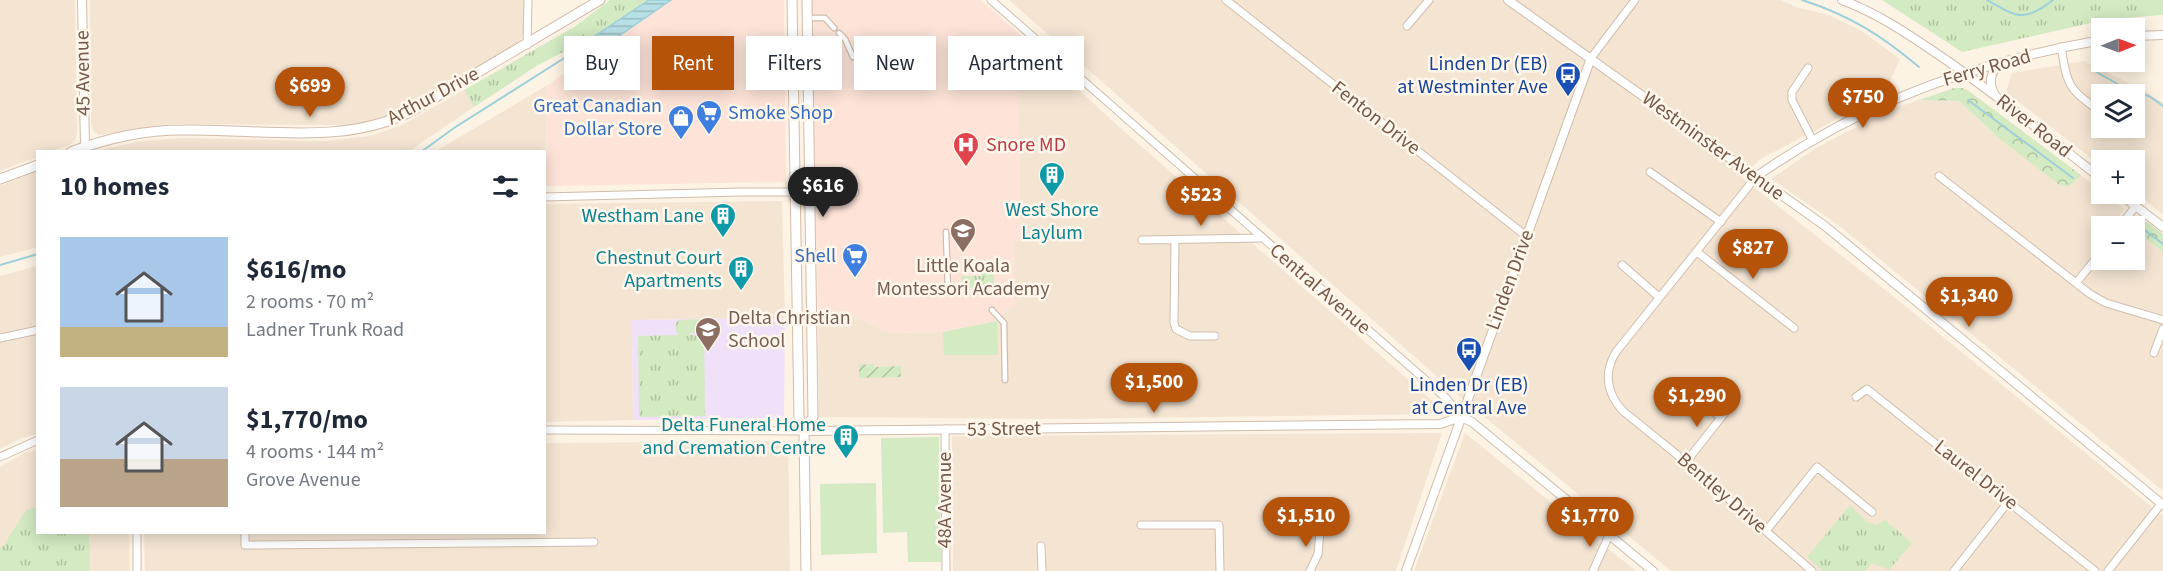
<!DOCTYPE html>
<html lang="en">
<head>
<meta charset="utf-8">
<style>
  :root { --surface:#fff; --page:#f6f6f7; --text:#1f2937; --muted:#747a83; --accent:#b45309 }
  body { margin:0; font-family:"Source Sans 3",sans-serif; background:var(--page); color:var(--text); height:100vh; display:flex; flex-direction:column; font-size:22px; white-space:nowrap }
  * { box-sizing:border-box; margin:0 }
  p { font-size:20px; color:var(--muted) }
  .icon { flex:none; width:33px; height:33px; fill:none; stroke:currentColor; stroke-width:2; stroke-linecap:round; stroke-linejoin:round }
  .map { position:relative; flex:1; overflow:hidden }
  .side { position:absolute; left:36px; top:150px; width:510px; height:384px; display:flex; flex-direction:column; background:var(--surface); border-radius:0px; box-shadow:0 3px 15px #0003 }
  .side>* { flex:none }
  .banner { position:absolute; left:564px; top:36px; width:570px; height:54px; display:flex; gap:12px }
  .needle { width:39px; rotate:89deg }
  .fabs { position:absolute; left:2091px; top:18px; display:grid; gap:12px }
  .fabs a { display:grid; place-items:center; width:54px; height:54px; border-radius:0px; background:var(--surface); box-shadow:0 3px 15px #0003; font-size:30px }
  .price { position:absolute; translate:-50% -51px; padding:0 14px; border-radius:21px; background:var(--accent); color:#fff; font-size:20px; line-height:39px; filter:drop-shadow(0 2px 3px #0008) }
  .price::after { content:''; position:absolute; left:50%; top:36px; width:18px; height:14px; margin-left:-9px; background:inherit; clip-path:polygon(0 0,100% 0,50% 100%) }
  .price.on { background:#222; color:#fff }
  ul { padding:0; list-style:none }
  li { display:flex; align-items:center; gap:18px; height:150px; padding:0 24px }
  li span { display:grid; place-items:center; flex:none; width:168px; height:120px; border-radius:0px; color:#555 }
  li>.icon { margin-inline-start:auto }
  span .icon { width:72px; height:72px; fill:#fffc; stroke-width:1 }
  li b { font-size:26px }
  h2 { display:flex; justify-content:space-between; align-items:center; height:72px; padding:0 24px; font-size:26px }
  .pill { padding:0 21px; border-radius:0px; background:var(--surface); box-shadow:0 3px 15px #0003; font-size:21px; line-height:54px }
  .pill.on { background:var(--accent); color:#fff }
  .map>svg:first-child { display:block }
  .residential { fill:#f4e5d3; fill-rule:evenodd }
  .commercial { fill:#fde3d8 }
  .education { fill:#f0e1f9 }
  .grass { fill:#d3eac3 }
  .forest { fill:url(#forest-crowns) }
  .park { fill:url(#park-tufts) }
  .garden { fill:url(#garden-furrows) }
  .water { fill:url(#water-rules); stroke:#9ed0d9; stroke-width:1.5 }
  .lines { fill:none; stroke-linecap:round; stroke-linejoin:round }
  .stream { stroke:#9ed0d9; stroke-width:2 }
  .pedestrian-casing { stroke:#d0bdad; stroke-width:7 }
  .minor-casing { stroke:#d0bdad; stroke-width:9 }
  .tertiary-casing { stroke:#d0bdad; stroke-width:10 }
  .secondary-casing { stroke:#d3bcab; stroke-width:11 }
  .pedestrian { stroke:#fff; stroke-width:4.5 }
  .minor { stroke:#fff; stroke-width:7 }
  .tertiary { stroke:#fff; stroke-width:8 }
  .secondary { stroke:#fff; stroke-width:9 }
  .labels { text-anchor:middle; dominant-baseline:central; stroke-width:5; stroke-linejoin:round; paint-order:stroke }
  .transit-label { font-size:20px; fill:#164399; stroke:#fff7eb; text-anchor:end }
  .street-label { font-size:20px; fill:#765949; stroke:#fff7eb }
  .shop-label { font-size:20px; fill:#366cbe; stroke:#fff7eb; text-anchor:end }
  .health-label { font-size:20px; fill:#be3a42; stroke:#fff7eb; text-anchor:start }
  .culture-label { font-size:20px; fill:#0d838f; stroke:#fff7eb; text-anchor:end }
  .education-label { font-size:20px; fill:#785e54; stroke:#fff7eb }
</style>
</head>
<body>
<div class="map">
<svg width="2163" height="571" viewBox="0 0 2163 571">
  <defs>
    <pattern id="forest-crowns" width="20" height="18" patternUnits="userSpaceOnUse" patternTransform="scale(1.5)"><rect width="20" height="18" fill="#d3eac3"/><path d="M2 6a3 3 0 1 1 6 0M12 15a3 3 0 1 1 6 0" fill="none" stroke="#b0c1a0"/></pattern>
    <pattern id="park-tufts" width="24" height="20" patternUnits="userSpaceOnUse" patternTransform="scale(1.5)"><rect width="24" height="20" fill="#d3eac3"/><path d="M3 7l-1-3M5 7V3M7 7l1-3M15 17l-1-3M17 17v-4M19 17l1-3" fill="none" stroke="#b0c1a0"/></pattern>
    <pattern id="garden-furrows" width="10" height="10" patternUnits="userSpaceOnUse" patternTransform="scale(1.5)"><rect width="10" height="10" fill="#d3eac3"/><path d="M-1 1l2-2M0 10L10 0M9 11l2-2" fill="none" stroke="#b0c1a0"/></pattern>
    <pattern id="water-rules" width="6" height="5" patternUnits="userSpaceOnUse" patternTransform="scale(1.5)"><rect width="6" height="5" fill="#b8e0e7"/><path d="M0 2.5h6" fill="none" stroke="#9ab9bd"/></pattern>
  </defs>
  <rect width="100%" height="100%" fill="#fdf3e4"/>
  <path class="residential" d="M0,0h75l2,133 -2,7 -5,5 -18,6 -14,1 -1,5 -37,14z
    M90,0h434l-1,34 -2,5 -5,5 -95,55 -29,15 -28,8 -25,3 -170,-1 -70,11 -5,-3 -3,-8z
    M1009,0h772l15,7 33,8 33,16 38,28 -13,29 -59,36 -68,35 -18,19 146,114 275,224v55h-492l-213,-176z
    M1018,33l99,92 319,279 -3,10 -374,5 -240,-2 -1,-101 33,-1 39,18 53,-1 54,-11 17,-80h6z
    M2084,61l57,28 22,14v112l-28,-23 -1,-32h-32l-1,6 -95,-74 6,-19zM2102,94h32v34h-32z
    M546,86l1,100h-2l-1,-34 -108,-1z
    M464,90l10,17 -65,44 -317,1 48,-11 43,-3 142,3 45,-5 32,-11z
    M1919,100l40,1 41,38 60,46 9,2 12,-12 20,16 1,3h3l19,15 -6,8 12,9h-28v34h32l1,-30 28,22v239l-326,-267 -66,-45 42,-29 33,-18 55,-26z
    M37,171v76l-37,10v-71z
    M782,201l3,117 -153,2 1,100 -88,2 -1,-218z
    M37,266v168l-15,4 -22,11v-173z
    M1442,433l-46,138h-443l-1,-135z
    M1465,433l171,138h-222z
    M788,441l2,130h-645l-1,-38 400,-1 1,-89z
    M37,450l1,82 91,1 1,38h-130v-104l24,-14z"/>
  <path class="commercial" d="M671,0h113l2,182 -239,4 -1,-100z
    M811,0h170l37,33 2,208 -6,1 1,62 -18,17 -54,11 -53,1 -39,-18 -33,1z"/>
  <path class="education" d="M785,318l-1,100 -151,2 -1,-100z"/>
  <path class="grass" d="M997,321l1,34h-54l-1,-23z
    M939,437l2,125h-33l-1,-30 -24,1 -2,-95z
    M876,483l1,70 -56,2 -1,-71z"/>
  <path class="forest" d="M1954,88h9l6,3 112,84 -12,12 -11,-3 -58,-45 -41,-38 -40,-1z
    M2136,222h11l16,12v18l-28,-22 -1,-4h-2z"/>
  <path class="park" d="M610,0h39l-44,31 -67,34 -64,42 -10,-17 110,-63z
    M1882,0h281v15l-54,4 -147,33z
    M982,266h12v21l-33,1v-12h21z
    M702,319v14h-12l-1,2h15l1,81 -66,1 -1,-81 41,-1 -3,-3v-9l3,-3z
    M1850,505l17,17 10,3 8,-5 27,23 -23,27 -17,-7 -7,8h-42l-16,-14z
    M37,507l1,25 51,1 1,38h-90v-24l2,1 24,-38z"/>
  <path class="garden" d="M874,364v3l27,-1v11l-42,1v-13z"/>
  <path class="water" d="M649,0h22l-68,47 -8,-11z"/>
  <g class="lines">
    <path class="stream" d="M1802,0c47,15 79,35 117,67
      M1987,0c30,17 37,23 66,0
      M2093,70l37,21 19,5 14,10
      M1968,100l105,78
      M421,152l33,-24 112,-71 33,-16
      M2138,225l25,19
      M0,265l38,-11"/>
    <defs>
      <path id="pedestrian" d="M814,18h11l9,10
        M839,33l6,6 8,18
        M946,232l2,59
        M992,310l12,13 1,57"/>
      <path id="minor" d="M991,0l455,398 15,19
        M1226,0l300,236
        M1407,26l22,-26
        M527,45l1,-45
        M2061,47c7,41 7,41 41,66
        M1591,58l44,-58
        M1808,68l-16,24v8l21,41
        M1650,172l71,50
        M1939,176l151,118 16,9 57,17
        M1756,177l-140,175c-13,21 -9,42 7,59l63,51 126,109
        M544,197l197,-5h114
        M2120,226l16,-20
        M1142,240l119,-2
        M1175,240l-1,83 2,6 14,7h25
        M1697,252l97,76
        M1622,265l37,32
        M2076,283l26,-32
        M0,338l38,-8
        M2154,353l9,-24
        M1856,397l11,-8 228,182
        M945,429l1,142
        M544,430l260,1
        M0,457l38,-17
        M1686,462l41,-52 2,-4 -1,-6 -8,-7h-10c-10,11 2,18 11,24
        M1141,525h78l1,46
        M1766,531l51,-64 55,45
        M245,532v13l349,-3
        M1041,546l1,25
        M137,571v-39
        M1310,571l8,-17 2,-23
        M1593,571l16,-36
        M1954,571l55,-70
        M2108,571l53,-67"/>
      <path id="tertiary" d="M82,0l3,146
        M1508,0l317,226 338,279
        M1842,0c32,12 60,30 88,49 60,40 115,86 172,130
        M2134,36l29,-1
        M1995,95c-7,-12 -5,-23 5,-31
        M1756,177c102,-73 222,-116 346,-137
        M2120,194l43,33
        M1461,417l11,5 181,149
        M804,431l636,-7 21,-7
        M1406,571l185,-513"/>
      <path id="secondary" d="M792,0l7,418 5,13 2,140
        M71,152c36,-14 74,-22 112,-22 77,-2 160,17 231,-20l186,-110
        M0,179l38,-14
        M804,431l9,-14 -6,-417"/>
    </defs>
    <use href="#pedestrian" class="pedestrian-casing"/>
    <use href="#minor" class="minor-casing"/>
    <use href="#tertiary" class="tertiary-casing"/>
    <use href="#secondary" class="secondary-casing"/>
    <use href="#pedestrian" class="pedestrian"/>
    <use href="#minor" class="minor"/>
    <use href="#tertiary" class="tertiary"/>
    <use href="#secondary" class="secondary"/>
  </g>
  <defs>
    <symbol id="bus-pin" viewBox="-11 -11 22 30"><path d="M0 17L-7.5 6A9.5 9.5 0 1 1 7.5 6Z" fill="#1a4fb4" stroke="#fff7eb"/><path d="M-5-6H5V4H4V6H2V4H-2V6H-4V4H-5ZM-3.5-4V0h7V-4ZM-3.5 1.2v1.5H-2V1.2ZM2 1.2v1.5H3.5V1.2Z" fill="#fff"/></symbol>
    <symbol id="supermarket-pin" viewBox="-11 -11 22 30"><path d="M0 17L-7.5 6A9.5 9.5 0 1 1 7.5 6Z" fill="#3f7fe0" stroke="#fff7eb"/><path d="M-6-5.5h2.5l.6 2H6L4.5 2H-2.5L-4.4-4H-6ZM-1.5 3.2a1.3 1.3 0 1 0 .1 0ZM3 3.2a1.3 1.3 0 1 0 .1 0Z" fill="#fff"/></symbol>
    <symbol id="shop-pin" viewBox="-11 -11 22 30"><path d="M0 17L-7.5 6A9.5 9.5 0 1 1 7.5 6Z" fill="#3f7fe0" stroke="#fff7eb"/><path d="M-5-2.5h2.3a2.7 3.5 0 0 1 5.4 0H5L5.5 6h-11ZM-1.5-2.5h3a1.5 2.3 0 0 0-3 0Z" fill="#fff"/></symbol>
    <symbol id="hospital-pin" viewBox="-11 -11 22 30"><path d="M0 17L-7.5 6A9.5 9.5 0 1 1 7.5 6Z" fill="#e0444e" stroke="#fff7eb"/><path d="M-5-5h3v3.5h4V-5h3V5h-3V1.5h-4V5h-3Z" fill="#fff"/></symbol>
    <symbol id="building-pin" viewBox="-11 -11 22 30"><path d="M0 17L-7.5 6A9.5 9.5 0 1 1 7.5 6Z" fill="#0f9aa8" stroke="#fff7eb"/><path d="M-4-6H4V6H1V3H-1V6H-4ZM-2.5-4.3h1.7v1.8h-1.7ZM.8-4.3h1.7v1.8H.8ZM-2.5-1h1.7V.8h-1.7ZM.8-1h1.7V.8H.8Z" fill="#fff"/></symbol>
    <symbol id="school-pin" viewBox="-11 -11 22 30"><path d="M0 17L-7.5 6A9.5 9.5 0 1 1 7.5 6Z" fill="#8d6e63" stroke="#fff7eb"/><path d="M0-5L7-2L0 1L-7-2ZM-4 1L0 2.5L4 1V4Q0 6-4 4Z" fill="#fff"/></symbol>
  </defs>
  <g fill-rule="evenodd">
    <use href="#bus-pin" x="1553" y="60" width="30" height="40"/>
    <use href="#supermarket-pin" x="694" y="98" width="30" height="40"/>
    <use href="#shop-pin" x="666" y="103" width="30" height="40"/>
    <use href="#hospital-pin" x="951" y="130" width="30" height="40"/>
    <use href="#building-pin" x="1037" y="160" width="30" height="40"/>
    <use href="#building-pin" x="708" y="201" width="30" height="40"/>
    <use href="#school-pin" x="948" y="216" width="30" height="40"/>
    <use href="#supermarket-pin" x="840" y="241" width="30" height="40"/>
    <use href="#building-pin" x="726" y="254" width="30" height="40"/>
    <use href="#school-pin" x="693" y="315" width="30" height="40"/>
    <use href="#bus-pin" x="1454" y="335" width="30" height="40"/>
    <use href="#building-pin" x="831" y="422" width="30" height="40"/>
  </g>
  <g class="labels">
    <g class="transit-label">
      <text x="1548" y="64">Linden Dr (EB)<tspan x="1548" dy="23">at Westminter Ave</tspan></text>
      <text x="1469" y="385" text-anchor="middle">Linden Dr (EB)<tspan x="1469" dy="23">at Central Ave</tspan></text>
    </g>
    <g class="street-label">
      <text transform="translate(1987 68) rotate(-16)">Ferry Road</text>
      <text transform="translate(83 73) rotate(-91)">45 Avenue</text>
      <text transform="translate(433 96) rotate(-28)">Arthur Drive</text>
      <text transform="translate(1376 118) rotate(38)">Fenton Drive</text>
      <text transform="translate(2034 126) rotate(38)">River Road</text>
      <text transform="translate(1713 146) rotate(36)">Westminster Avenue</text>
      <text transform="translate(1510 280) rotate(-70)">Linden Drive</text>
      <text transform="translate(1320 289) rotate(41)">Central Avenue</text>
      <text transform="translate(1004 429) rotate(-1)">53 Street</text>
      <text transform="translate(1976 475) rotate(38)">Laurel Drive</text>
      <text transform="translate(1722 493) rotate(41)">Bentley Drive</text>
      <text transform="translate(945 500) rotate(-90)">48A Avenue</text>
    </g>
    <g class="shop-label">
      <text x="662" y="106">Great Canadian<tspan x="662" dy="23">Dollar Store</tspan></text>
      <text x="728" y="113" text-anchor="start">Smoke Shop</text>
      <text x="836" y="256">Shell</text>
    </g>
    <g class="health-label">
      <text x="986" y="145">Snore MD</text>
    </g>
    <g class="culture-label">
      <text x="1052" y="210" text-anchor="middle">West Shore<tspan x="1052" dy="23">Laylum</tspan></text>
      <text x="704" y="216">Westham Lane</text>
      <text x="722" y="258">Chestnut Court<tspan x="722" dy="23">Apartments</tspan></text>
      <text x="826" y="425">Delta Funeral Home<tspan x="826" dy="23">and Cremation Centre</tspan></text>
    </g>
    <g class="education-label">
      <text x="963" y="266">Little Koala<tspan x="963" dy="23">Montessori Academy</tspan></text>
      <text x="728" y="318" text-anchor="start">Delta Christian<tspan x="728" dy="23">School</tspan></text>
    </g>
  </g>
</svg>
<div class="fabs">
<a><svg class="needle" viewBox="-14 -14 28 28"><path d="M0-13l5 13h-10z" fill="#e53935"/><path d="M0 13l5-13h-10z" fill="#747a83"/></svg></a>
<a><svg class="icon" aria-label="layers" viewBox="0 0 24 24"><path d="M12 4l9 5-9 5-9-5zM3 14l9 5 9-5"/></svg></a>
<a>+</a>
<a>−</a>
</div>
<b class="price" style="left:310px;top:118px">$699</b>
<b class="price" style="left:1863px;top:129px">$750</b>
<b class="price on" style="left:823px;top:218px">$616</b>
<b class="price" style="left:1201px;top:227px">$523</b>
<b class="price" style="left:1753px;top:280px">$827</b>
<b class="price" style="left:1969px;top:328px">$1,340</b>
<b class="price" style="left:1154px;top:414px">$1,500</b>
<b class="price" style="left:1697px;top:428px">$1,290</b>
<b class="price" style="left:1306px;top:548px">$1,510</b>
<b class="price" style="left:1590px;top:548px">$1,770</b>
<div class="banner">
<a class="pill">Buy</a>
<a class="pill on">Rent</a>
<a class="pill">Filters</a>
<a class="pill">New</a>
<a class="pill">Apartment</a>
</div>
<section class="side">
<h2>10 homes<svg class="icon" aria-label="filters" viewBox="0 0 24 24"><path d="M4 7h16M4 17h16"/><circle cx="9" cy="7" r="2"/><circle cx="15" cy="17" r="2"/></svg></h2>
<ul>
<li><span style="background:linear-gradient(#a9c7e8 75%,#c2b280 0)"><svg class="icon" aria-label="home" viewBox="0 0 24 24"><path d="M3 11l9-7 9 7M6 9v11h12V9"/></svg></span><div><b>$616/mo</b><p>2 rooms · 70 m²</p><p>Ladner Trunk Road</p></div></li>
<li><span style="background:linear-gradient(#c9d6e8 60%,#b9a48a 0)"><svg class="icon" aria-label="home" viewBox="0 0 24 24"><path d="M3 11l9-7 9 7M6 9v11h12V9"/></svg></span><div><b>$1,770/mo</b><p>4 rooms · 144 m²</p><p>Grove Avenue</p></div></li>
</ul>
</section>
</div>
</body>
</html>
